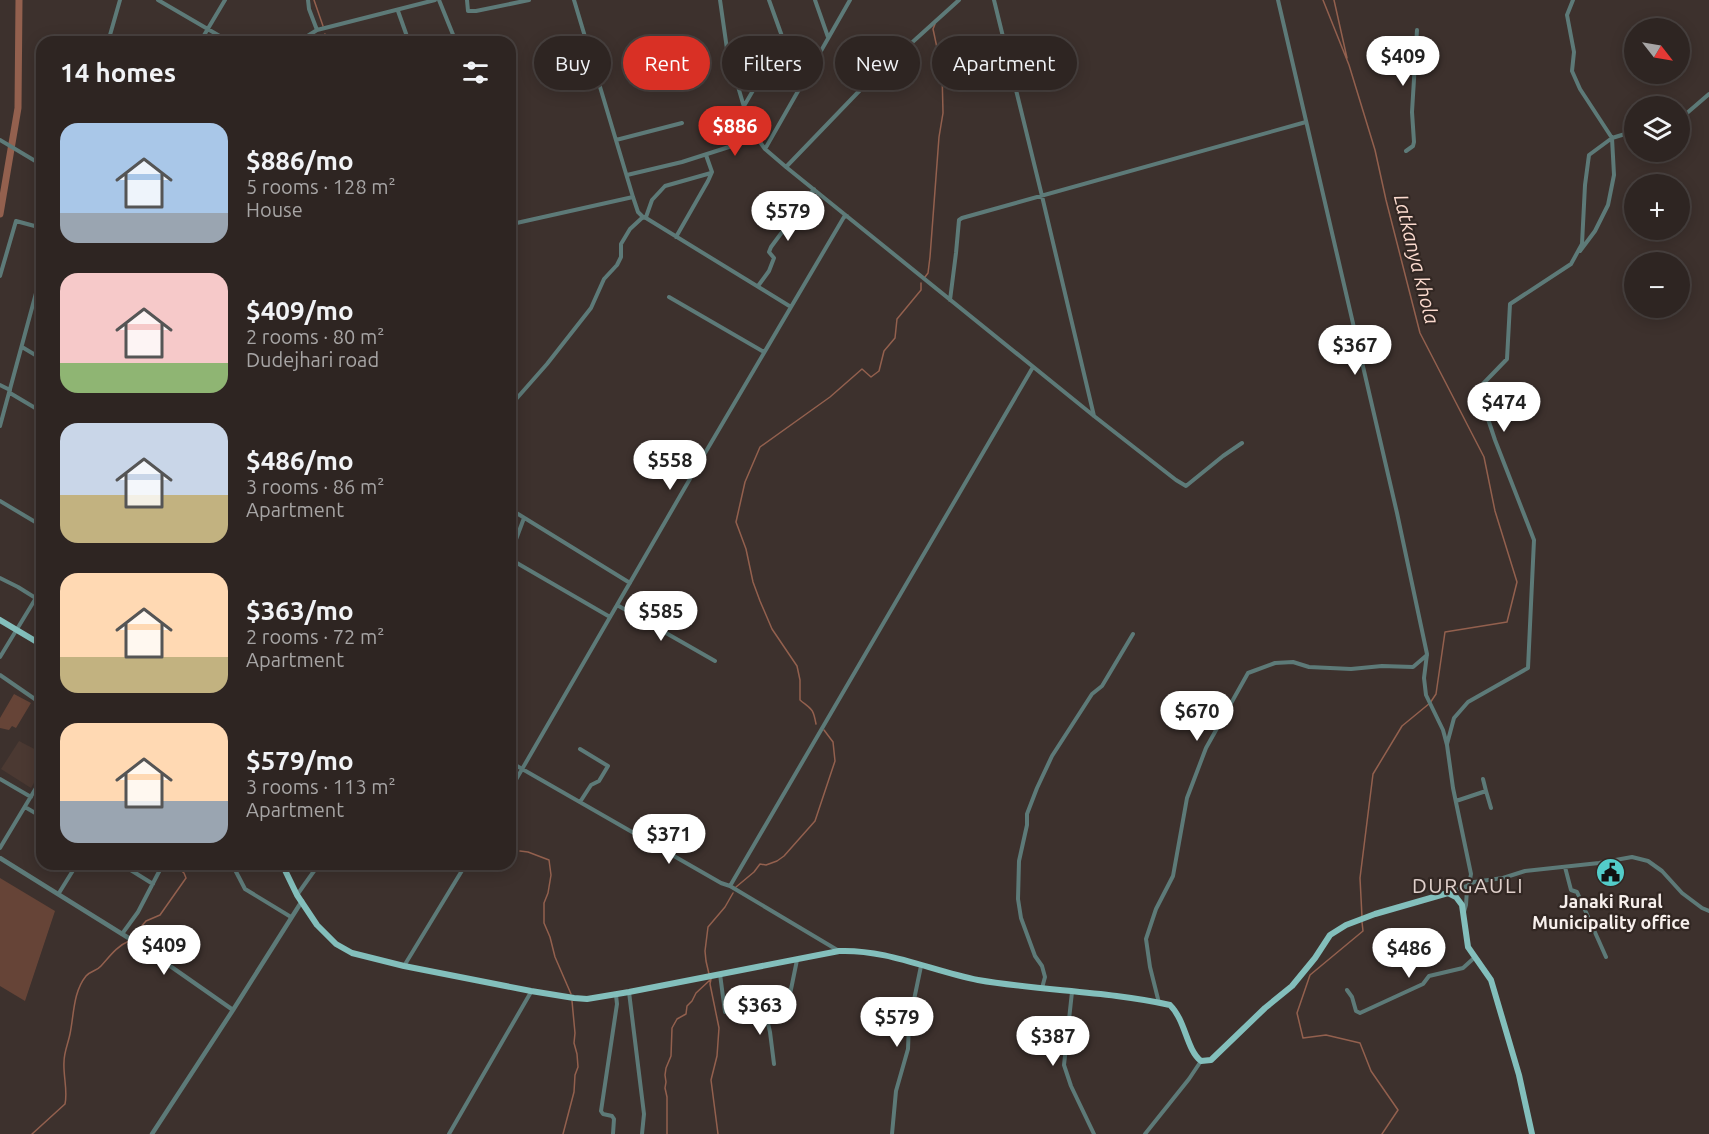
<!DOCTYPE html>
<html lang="en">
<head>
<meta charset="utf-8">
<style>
  :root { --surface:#2e2522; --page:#3a312f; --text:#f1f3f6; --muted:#a7a5a5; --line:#494240; --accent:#d93025 }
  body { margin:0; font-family:Ubuntu,sans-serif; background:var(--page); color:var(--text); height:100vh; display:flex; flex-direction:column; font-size:22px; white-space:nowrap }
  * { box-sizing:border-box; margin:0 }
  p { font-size:20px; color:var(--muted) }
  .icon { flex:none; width:33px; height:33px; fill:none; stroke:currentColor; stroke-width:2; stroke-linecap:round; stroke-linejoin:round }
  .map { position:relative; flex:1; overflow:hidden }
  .sheet { position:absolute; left:36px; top:36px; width:480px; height:834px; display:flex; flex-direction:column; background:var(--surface); border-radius:18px; box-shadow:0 3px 15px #0003,0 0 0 2px var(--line) }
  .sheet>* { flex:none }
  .guide { position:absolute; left:534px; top:36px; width:570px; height:54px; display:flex; gap:12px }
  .needle { width:39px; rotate:121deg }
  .fabs { position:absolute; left:1624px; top:18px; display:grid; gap:12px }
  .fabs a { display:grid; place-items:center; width:66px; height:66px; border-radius:50%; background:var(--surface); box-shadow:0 3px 15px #0003,0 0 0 2px var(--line); font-size:30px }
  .price { position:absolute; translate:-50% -51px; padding:0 14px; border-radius:21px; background:#fff; color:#222; font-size:20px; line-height:39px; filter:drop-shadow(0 2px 3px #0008) }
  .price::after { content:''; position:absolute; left:50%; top:36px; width:18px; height:14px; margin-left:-9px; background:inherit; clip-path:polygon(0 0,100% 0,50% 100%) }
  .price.current { background:var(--accent); color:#fff }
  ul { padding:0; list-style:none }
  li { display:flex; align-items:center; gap:18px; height:150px; padding:0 24px }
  li span { display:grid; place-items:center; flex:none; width:168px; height:120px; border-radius:18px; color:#555 }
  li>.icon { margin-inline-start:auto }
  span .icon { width:72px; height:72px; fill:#fffc; stroke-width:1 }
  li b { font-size:26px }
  h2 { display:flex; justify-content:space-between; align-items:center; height:72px; padding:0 24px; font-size:26px }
  .chip { padding:0 21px; border-radius:27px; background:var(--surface); box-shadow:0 3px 15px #0003,0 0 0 2px var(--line); font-size:21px; line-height:54px }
  .chip.current { background:var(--accent); color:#fff }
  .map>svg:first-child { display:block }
  .built { fill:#4b3932 }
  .green { fill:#664437 }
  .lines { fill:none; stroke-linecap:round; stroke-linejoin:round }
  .stream { stroke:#93604e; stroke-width:1.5 }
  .river { stroke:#93604e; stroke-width:7 }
  .minor { stroke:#5d7a78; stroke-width:4 }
  .tertiary { stroke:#5d7a78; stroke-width:4.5 }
  .primary { stroke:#83bfbc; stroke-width:6 }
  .labels { text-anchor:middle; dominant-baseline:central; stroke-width:4.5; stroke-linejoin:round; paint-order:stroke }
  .poi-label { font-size:18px; font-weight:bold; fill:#f7efec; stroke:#322723 }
  .water-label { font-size:20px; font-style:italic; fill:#fbdace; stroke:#322723 }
  .quarter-label { font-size:21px; letter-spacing:1.5px; fill:#e0d0cb; stroke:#322723 }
</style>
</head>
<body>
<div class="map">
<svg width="1709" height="1134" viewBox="0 0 1709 1134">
  <rect width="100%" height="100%" fill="#3d312d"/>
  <path class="built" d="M19,741l23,12v16l-11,19 -30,-19z"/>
  <path class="green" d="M14,694l17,9 -15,25 -4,-2 -3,4 -9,-2v-10z
    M0,878l55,33 -30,90 -25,-15z"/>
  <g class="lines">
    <path class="stream" d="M314,0l9,26
      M1323,0l26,65 26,85 11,50 34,133 64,124 11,54 22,71 -10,40 -62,10 -9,62 -6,9 -28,23 -29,48 -13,104 2,39
      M1334,0l13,58
      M325,34l4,8
      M925,277l3,-4 2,-16 9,-120 4,-24 -1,-42 -9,-42 2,-5
      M816,724c-3,-16 -4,-14 -16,-24v-20l-3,-14 -25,-37 -12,-28 -7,-19 -7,-33 -10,-27 9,-40 15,-35 70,-50 32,-28 9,8 8,-6 5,-20 11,-13 2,-19 24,-29v-7
      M520,851l8,1 21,8 2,15 -3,18 -4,10v20l6,14 5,20 16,37
      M736,887l18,-15 6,-8 6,1 11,-4 7,-5 31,-35 20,-60 -2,-19 -9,-12
      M1362,922l1,9 -53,44 -13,38 6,25 23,-3 34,8 11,28 27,39 -16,24
      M133,936l13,-15 14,-6 26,-37 -2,-5 -6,-5v-4
      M709,974l-3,-13 -1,-10 3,-24 17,-20 8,-14
      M711,979l-1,5 9,44 -2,28 -6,24 7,54
      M32,1134l33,-30c3,-13 -2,-29 -1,-42 0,-10 4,-18 6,-28 4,-19 3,-42 16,-58 4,-5 11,-5 15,-10 9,-10 16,-20 28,-25
      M563,1134l11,-42 1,-17 3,-8 -1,-13 -3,-11 1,-10 -3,-32
      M667,1134v-37l-2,-9 1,-6 -1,-7 1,-7 5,-12 1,-28 5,-9 9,-5 1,-8 5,-5 4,-8 14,-13"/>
    <path class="river" d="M0,214l18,-106 1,-108"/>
    <path class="minor" d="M158,0l72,42
      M308,0l1,9 8,21
      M439,0l17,42
      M467,0l1,11h8l53,-11
      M720,0l7,49 17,58 13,31 8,11 21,18 308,249 82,64 10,6 37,-30 19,-13
      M815,0l13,37
      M994,0l48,196 52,220
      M1278,0l119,513 30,141 -3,24 2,17 17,35 4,15 6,43 18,86 -2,11 -21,8
      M1573,0l-6,15 7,37 -2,19 8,18 32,49 2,37 -6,30 -13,26 -15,20
      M398,11l11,31
      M108,42l12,-42
      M200,42l25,-42
      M298,42l19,-12 118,-30
      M744,106l39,-67 -14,-39
      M1680,119l29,-25
      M0,140l42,25
      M616,140l66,-17
      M765,149l85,-149
      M1406,151l7,-5 1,-4 -2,-30 5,-82
      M786,167l79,-82 94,-85
      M627,175l55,-13 75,-24
      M643,217l3,1 145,89
      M646,217l6,-17 13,-14 46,-13
      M510,223l2,1 121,-27
      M676,237l32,-56 4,-9 -6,-17
      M0,276l16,-55 26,7
      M758,286l11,-15 5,-13 -5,-6 2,-5 43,-58
      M669,297l95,55
      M950,300l6,-47 3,-33 3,-2 344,-96
      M510,316l2,-5
      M22,347l20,12
      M0,385l10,5
      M10,393l32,19
      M510,406l37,-42 44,-56 13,-29 13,-14 4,-8v-13l9,-15 13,-12 -5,-5 -5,-15 -59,-197
      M0,426l42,-155
      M0,501l42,25
      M510,509l120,74
      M510,549l5,-7 9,-24
      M510,559l100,58
      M0,578l18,9 24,15
      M617,605l98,56
      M0,657l42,-69
      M0,675l42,29
      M1447,744l7,-26 14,-16 60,-34 6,-128 -39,-100 -17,-51 29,-30 3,-55 61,-40 11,-20 3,-59 4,-30 23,-17 23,-7
      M580,749l28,17 -9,15 -8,4 -11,17
      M510,762l211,121 9,3 109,65
      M0,779l31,18
      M1483,779l3,12
      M510,790l188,-325 146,-248 3,-1
      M1456,801l30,-10 5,17
      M25,807l17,10
      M0,848l42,-70
      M121,864l32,20
      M232,864l13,25 46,28
      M1565,867l6,23 6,2 29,65
      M730,886l303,-519
      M59,893l18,-29
      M297,895l22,-31
      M1464,912l2,-7 1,-16 2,-4 5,-3 29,-4 22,-7 74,-8 33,-6 16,4 14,10 20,22 20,15 7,3
      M122,934l16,-22 25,-48
      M404,966l62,-102
      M720,974l5,38 39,-6 25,-7 8,-39
      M1042,988l3,-11 -3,-11 -7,-10 -14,-38 -3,-19 1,-38 8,-36v-11l10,-26 15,-32 40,-62 10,-8 31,-52
      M1347,990l5,7 4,14 4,2 63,-29 6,-8 34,-8 11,-10
      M629,992l15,122 -2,20
      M1072,992l-8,73 7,21 23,48
      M1159,1003l-9,-36 -4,-28 10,-30 17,-33 14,-78 19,-50 42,-75 27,-10 18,-1 16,5 42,2 31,-3 31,1 14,-12
      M764,1006l6,26 4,32
      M449,1134l82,-142
      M613,1134l1,-15 -2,-3 -9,-2 -2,-3 16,-107 -1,-9
      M892,1134l4,-43 12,-42 1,-25 12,-58
      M1145,1134l44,-55 12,-18"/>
    <path class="tertiary" d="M0,858l143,89 90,63 -81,124
      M233,1010l69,-109"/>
    <path class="primary" d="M0,620l42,25
      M282,864l15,31 20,30 19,19 16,9 52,13 127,25 43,7 13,1 42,-7 210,-41c47,-2 93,20 139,29 63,11 129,11 192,25 16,16 16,44 31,56l10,-1 54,-52 27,-22 23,-28 15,-23 16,-10 29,-11 73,-21 8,4 6,8 6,42 23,33 28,95 13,59"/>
  </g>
  <defs>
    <symbol id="civic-disc" viewBox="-11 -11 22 22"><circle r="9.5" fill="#53cdca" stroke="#322723"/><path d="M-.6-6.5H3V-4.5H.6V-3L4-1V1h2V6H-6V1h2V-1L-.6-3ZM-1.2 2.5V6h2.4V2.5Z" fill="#111"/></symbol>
  </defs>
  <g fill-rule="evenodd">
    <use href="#civic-disc" x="1594" y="856" width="33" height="33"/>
  </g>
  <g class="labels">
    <g class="poi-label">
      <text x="1611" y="901">Janaki Rural<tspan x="1611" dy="21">Municipality office</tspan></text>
    </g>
    <g class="water-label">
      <text transform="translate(1417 259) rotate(76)">Latkanya khola</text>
    </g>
    <g class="quarter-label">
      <text x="1468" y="885">DURGAULI</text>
    </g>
  </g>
</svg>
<div class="fabs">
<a><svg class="needle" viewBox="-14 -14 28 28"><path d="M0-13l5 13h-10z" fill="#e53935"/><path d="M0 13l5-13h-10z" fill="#a7a5a5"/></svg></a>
<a><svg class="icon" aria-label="layers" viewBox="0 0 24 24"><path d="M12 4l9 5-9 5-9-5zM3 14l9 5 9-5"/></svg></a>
<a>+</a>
<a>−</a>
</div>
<b class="price" style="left:1403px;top:87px">$409</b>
<b class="price current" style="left:735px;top:157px">$886</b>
<b class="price" style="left:788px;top:242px">$579</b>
<b class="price" style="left:1355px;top:376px">$367</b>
<b class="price" style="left:1504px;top:433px">$474</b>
<b class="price" style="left:670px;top:491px">$558</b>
<b class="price" style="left:661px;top:642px">$585</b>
<b class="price" style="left:1197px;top:742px">$670</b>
<b class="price" style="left:669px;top:865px">$371</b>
<b class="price" style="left:164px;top:976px">$409</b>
<b class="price" style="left:1409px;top:979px">$486</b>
<b class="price" style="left:760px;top:1036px">$363</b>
<b class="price" style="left:897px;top:1048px">$579</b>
<b class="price" style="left:1053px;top:1067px">$387</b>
<div class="guide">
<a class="chip">Buy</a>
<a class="chip current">Rent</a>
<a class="chip">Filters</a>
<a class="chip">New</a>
<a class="chip">Apartment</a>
</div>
<section class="sheet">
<h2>14 homes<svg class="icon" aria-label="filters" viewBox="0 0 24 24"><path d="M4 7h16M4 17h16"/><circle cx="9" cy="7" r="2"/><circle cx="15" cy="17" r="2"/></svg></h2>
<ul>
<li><span style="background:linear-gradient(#a9c7e8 75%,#9aa5b1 0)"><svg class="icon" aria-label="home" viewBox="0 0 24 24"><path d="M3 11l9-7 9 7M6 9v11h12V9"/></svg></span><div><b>$886/mo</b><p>5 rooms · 128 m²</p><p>House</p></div></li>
<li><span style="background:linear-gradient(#f6c9c9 75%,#8fb573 0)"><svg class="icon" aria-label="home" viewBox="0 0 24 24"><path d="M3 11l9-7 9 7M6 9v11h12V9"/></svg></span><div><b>$409/mo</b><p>2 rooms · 80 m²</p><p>Dudejhari road</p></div></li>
<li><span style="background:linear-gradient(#c9d6e8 60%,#c2b280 0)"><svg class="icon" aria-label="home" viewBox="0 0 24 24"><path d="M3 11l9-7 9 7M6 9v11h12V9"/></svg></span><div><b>$486/mo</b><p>3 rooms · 86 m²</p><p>Apartment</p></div></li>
<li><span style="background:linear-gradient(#ffd9b3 70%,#c2b280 0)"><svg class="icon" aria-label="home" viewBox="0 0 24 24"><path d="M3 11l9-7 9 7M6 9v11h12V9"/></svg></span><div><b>$363/mo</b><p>2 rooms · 72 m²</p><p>Apartment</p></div></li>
<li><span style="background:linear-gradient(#ffd9b3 65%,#9aa5b1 0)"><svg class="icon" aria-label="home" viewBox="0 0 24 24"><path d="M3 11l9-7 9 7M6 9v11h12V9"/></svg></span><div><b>$579/mo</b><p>3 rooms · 113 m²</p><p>Apartment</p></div></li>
</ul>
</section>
</div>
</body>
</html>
